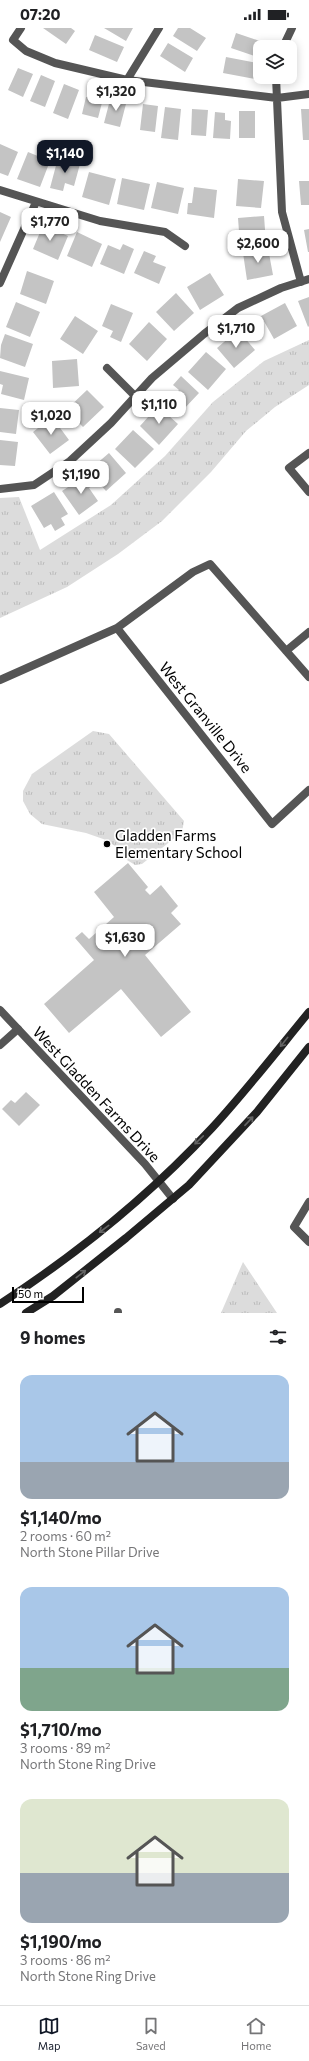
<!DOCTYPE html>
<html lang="en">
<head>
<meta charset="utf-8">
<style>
  :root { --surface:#fff; --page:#f6f6f6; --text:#202124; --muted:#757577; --line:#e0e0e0; --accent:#111827 }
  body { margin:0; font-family:Commissioner,sans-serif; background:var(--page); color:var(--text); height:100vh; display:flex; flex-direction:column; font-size:15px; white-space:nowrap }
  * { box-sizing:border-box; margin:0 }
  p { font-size:13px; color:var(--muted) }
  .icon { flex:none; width:22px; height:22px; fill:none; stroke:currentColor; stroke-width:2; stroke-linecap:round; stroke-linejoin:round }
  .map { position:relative; height:1285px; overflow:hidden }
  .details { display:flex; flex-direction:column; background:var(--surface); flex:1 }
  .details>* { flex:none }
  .tools { position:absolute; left:253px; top:12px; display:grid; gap:8px }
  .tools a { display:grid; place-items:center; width:44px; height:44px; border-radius:8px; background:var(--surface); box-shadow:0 2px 10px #0003; font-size:20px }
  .scale { position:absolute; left:12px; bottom:10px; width:72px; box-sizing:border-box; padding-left:4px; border:2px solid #000; border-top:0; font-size:11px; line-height:14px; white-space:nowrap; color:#000; -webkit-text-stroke:3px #fff; paint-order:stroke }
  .price { position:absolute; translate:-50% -34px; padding:0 9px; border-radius:8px; background:#fff; color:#222; font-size:13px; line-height:26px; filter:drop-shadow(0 1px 2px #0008) }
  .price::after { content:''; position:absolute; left:50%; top:24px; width:12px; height:9px; margin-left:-6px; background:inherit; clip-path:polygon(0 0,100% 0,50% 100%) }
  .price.on { background:var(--accent); color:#fff }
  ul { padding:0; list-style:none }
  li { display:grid; align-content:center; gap:8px; height:212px; padding:0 20px }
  li span { display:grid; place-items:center; height:124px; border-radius:12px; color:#555 }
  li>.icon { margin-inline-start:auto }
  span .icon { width:72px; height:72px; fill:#fffc; stroke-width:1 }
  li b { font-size:17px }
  h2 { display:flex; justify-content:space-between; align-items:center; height:48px; padding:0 20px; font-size:17px }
  .status { display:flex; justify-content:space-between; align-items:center; height:28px; padding:0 20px; background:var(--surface); direction:ltr }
  .status svg { height:11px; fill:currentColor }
  .tab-bar { display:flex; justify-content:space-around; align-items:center; height:56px; border-top:1px solid var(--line); background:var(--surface); font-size:11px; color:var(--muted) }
  .tab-bar a { display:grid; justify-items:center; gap:2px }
  .tab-bar .on { color:var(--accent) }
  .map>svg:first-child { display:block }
  .grass { fill:url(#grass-tufts) }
  .building { fill:#c4c4c4 }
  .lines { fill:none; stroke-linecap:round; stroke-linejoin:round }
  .minor { stroke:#555; stroke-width:8 }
  .tertiary { stroke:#555; stroke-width:8 }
  .secondary { stroke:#222; stroke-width:8 }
  .oneway { stroke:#646464 }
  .poi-dot { fill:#000; stroke:#fff; stroke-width:1.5 }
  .labels { text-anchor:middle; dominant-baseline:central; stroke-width:3.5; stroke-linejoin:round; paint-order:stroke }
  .street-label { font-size:15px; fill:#000; stroke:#fff }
  .poi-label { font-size:15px; fill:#000; stroke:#fff; text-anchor:start }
</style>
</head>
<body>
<div class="status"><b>07:20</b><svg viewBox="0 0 49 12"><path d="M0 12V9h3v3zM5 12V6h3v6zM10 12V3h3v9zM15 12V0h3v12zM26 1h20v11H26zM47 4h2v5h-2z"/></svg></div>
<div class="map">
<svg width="309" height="1285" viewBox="0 0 309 1285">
  <defs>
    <pattern id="grass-tufts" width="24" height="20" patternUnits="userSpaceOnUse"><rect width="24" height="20" fill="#dcdcdc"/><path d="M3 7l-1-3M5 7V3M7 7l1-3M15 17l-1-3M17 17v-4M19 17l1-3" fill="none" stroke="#bbb"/></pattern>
  </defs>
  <rect width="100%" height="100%" fill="#fff"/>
  <path class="grass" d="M309,312v45l-34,22 -29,24 -35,41 -49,49 -44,33 -51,33 -67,31v-120l19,-1 21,53 71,-45 54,-49 48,-54 51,-41z
    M93,703l16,3 75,87 -2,11 -40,32 -7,1 -8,-5 -9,-12 -12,-8 -20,-7 -44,-9 -12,-10 -7,-13v-10l9,-17z
    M243,1234l34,51h-56z"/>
  <path class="building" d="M43,0h28l4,3 -9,13z
    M104,0h29l-7,13z
    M178,0h12l16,10 -9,13 -24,-15z
    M236,5l30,10 -2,4h-4v11l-29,-10z
    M95,7l29,12 -7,15 -28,-12z
    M168,15l25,15 -8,14 -25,-16z
    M226,29l32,6 -3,16 -32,-6z
    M18,40l15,6 -10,23 -15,-7z
    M41,47l14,6 -10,26 -15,-6z
    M64,56l15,6 -11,29 -15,-6z
    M92,63l12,4 -6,23 -16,-4 4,-17 5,1z
    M111,68l16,4 -7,27 -16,-4z
    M143,76l15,2 -3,26 -15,-2z
    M165,79l16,2 -3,31 -17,-2z
    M192,81l16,1 -2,26 -15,-1z
    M301,81h8v31h-6z
    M239,83h16v27h-16z
    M215,84l10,1v7l6,1 -1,18 -17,-1z
    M0,116l18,8 -10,24 -8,-3z
    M28,124l22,9 -10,26 -23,-8z
    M58,130l22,6 -6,22 -9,-3 -2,8 -13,-3z
    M89,144l27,7 -7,26 -27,-8z
    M122,150l28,6 -6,26 -27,-6z
    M238,151l26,2 -3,27 -25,-2z
    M299,153h10v24h-8z
    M157,154l27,6 -6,26 -27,-6z
    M194,159l23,3 -3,28 -27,-4 1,-11h4z
    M0,184l11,5 -11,25z
    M264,188l2,27 -26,2 -2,-27z
    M43,197l25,11 -10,24 -25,-11z
    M309,201v23h-1l-4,-22z
    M77,204l25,12 -10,23 -25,-11z
    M123,216l11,5 -10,25 -24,-10 8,-19 12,5z
    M268,220l5,27 -26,5 -4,-27z
    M144,223l12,5 -3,6 13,5 -7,17 -25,-11z
    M27,243l27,10 -8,23 -26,-10z
    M210,245l14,22 -24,15 -13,-23z
    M176,265l18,20 -20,18 -18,-19z
    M309,269v29l-1,1 -10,-26z
    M16,274l24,10 -10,25 -24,-10z
    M285,275l12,23 -23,13 -13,-23z
    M111,276l22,9 -12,29 -11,-5 3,-6 -11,-5z
    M75,288l23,15 -15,23 -23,-15z
    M149,294l18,17 -20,22 -18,-17z
    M238,302l17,20 -21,18 -17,-20z
    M5,306l28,10 -8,23 -25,-9 1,-13z
    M206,324l20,17 -18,21 -20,-18z
    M77,331l2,27 -26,2 -1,-27z
    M0,343l29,7 -5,22 -23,-6 2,-9 -3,-1z
    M181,348l18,17 -17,18 -12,-11 9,-10 -6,-5z
    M87,362l17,17 -21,20 -17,-17z
    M158,378l20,18 -19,21 -19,-19z
    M0,380l19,2 -3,24 -16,-2z
    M52,389l17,23 -19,14 -17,-22z
    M133,402l21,19 -19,19 -20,-19z
    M0,412l18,2 -3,24 -15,-1z
    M109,425l17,20 -20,18 -18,-20z
    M85,448l7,10 -3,2 9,13 -19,14 -17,-24z
    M54,464l14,22 -7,4 4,7 -10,6 -4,-7 -7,4 -13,-22z
    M128,835l20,24 -3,3 5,5 11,-10 17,21 -7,7 10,11 -36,31 46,57 -30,25 -40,-48 -52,44 -25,-29 50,-44 -19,-22 7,-6 7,7 25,-22 -20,-25z
    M26,1064l14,13 -21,21 -17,-17 9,-9 4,3z"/>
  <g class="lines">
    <path class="minor" d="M21,0l-8,12 13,11 29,12 72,17 150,18 32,-4
      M283,19l9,-19
      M276,49l6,135 19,70
      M127,52l32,-52
      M0,162l100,31 65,11 20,14
      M0,255l36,-81
      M107,340l28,28
      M309,425l-20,15 20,24
      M0,461l34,-4 36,-24 41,-38 41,-45 52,-44 34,-26 43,-20 28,-9
      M117,600l155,196 37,-34
      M286,623l23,-19
      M0,652l117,-52 76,-56 17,-8 99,113
      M0,1017l18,-16
      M309,1174l-15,25 15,15
      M118,1285v-1"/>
    <path class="tertiary" d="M0,982l145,154 28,35"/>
    <path class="secondary" d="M0,1276c77,-50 149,-108 212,-176 34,-37 65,-77 97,-116
      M26,1285l27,-17 73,-58 63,-53 68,-73 52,-65"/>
  </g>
  <defs><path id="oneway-shaft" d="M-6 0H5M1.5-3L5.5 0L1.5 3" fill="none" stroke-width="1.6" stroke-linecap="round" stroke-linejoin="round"/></defs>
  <g class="oneway">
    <use href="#oneway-shaft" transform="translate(284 1014) rotate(129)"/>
    <use href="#oneway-shaft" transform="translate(249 1093) rotate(-47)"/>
    <use href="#oneway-shaft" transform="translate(199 1112) rotate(136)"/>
    <use href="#oneway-shaft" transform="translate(104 1201) rotate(143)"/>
    <use href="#oneway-shaft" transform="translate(81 1246) rotate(-38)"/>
  </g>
  <circle class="poi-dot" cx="107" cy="816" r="4"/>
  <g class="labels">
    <g class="street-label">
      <text transform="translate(206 689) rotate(51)">West Granville Drive</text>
      <text transform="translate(97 1066) rotate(47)">West Gladden Farms Drive</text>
    </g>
    <g class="poi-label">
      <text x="115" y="807">Gladden Farms<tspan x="115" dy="17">Elementary School</tspan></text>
    </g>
  </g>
</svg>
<div class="tools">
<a><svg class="icon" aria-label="layers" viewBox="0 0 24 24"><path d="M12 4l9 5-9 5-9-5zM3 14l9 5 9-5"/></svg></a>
</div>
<div class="scale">50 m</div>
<b class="price" style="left:116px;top:84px">$1,320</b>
<b class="price on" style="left:65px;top:146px">$1,140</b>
<b class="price" style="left:50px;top:214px">$1,770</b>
<b class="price" style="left:258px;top:236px">$2,600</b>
<b class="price" style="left:236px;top:321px">$1,710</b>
<b class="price" style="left:159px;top:397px">$1,110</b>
<b class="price" style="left:51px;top:408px">$1,020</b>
<b class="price" style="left:81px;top:467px">$1,190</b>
<b class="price" style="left:125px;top:930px">$1,630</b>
</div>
<section class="details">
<h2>9 homes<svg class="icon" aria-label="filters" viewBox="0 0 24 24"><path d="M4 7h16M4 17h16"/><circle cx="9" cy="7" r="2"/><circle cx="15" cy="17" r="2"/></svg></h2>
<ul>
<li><span style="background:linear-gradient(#a9c7e8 70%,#9aa5b1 0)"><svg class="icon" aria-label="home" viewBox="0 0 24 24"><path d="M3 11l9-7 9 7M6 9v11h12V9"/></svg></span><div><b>$1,140/mo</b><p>2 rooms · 60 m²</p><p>North Stone Pillar Drive</p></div></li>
<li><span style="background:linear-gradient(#a9c7e8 65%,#7fa58c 0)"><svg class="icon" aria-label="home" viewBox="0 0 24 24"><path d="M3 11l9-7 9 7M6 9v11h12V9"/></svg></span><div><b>$1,710/mo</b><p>3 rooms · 89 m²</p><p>North Stone Ring Drive</p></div></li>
<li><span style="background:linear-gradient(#dfe7d0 60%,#9aa5b1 0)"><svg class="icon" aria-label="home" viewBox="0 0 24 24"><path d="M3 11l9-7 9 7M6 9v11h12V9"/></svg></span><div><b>$1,190/mo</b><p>3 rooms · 86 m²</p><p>North Stone Ring Drive</p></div></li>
</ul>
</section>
<nav class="tab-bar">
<a class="on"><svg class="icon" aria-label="map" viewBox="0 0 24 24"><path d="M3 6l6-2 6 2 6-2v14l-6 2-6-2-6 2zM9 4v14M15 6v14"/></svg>Map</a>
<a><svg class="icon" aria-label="saved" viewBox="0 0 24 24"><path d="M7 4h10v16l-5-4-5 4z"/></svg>Saved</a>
<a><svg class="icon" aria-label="home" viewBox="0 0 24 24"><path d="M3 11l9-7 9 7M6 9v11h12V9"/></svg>Home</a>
</nav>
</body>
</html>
